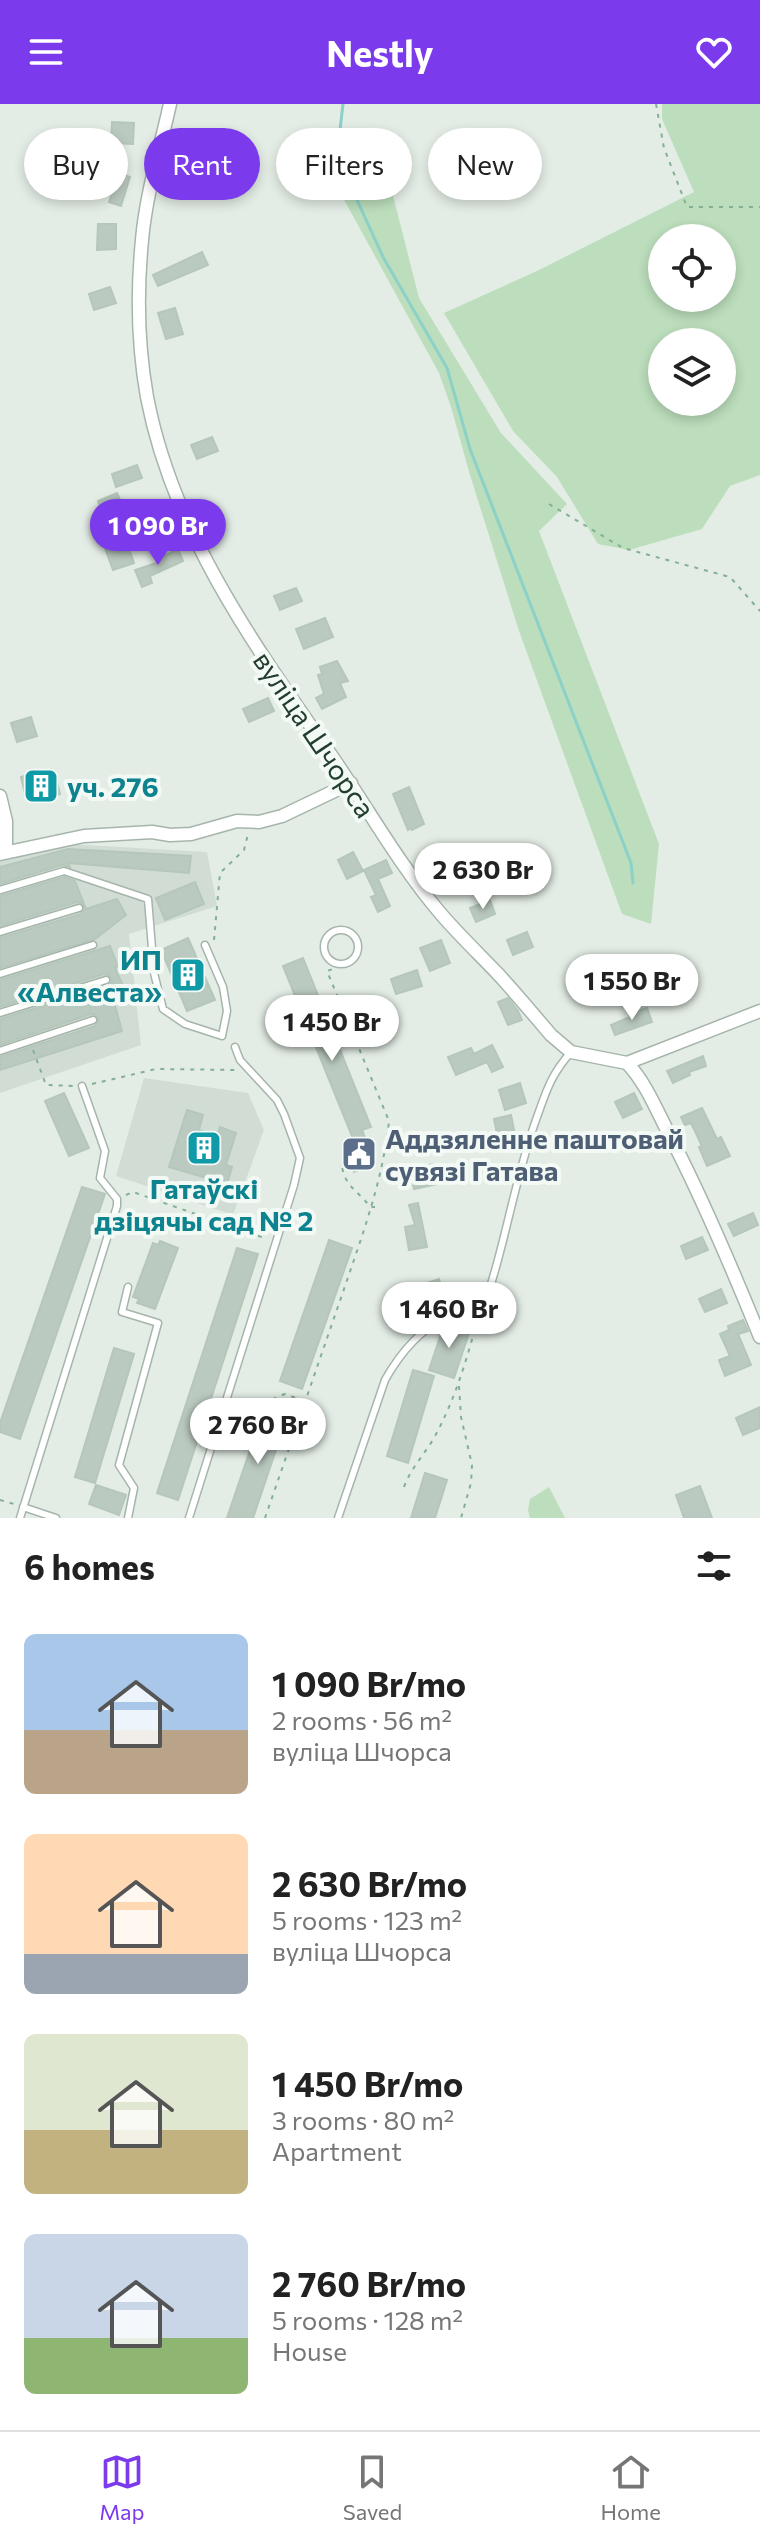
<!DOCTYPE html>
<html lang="en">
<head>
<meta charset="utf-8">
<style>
  :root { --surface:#fff; --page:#f2f2f2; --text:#222; --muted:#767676; --line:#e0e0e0; --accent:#7c3aed }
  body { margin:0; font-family:Commissioner,sans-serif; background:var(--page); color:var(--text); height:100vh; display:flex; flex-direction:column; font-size:30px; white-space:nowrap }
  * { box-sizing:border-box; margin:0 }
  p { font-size:26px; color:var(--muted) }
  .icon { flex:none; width:44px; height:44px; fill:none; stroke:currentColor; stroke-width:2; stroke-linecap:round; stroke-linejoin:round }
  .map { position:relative; height:1414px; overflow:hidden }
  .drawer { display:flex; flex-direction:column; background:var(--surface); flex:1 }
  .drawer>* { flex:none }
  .hud { position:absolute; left:24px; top:24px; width:712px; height:72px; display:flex; gap:16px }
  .controls { position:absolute; left:648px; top:120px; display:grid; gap:16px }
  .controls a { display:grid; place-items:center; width:88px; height:88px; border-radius:50%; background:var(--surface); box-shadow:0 4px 12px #0003; font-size:40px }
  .price { position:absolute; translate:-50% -68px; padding:0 18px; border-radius:28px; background:#fff; color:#222; font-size:26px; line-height:52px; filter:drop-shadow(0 2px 4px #0008) }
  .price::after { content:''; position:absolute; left:50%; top:48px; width:24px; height:18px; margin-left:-12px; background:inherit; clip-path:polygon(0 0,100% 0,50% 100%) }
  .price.active { background:var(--accent); color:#fff }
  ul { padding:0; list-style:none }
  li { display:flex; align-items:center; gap:24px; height:200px; padding:0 24px }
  li span { display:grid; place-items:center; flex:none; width:224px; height:160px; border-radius:12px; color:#555 }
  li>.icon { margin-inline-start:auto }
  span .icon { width:96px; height:96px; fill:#fffc; stroke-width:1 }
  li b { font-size:34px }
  h2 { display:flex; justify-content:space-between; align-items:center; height:96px; padding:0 24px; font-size:34px }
  .pill { padding:0 28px; border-radius:36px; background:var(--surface); box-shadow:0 4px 12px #0003; font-size:28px; line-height:72px }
  .pill.active { background:var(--accent); color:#fff }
  header { display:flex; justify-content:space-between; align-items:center; height:104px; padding:0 24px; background:var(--accent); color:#fff; font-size:36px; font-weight:700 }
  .tabs { display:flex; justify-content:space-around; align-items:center; height:112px; border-top:2px solid var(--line); background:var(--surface); font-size:22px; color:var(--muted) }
  .tabs a { display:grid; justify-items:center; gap:4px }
  .tabs .active { color:var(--accent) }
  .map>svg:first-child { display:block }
  .built { fill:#d1ddd4 }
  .green { fill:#bcdebc; fill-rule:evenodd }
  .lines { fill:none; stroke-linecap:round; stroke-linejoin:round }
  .stream { stroke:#8bd1c8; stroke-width:3 }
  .building { fill:#bbcac0; stroke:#b5c6ba; stroke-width:2 }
  .service-casing { stroke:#a6b5ab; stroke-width:9 }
  .minor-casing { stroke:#a6b5ab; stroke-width:15 }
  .path { stroke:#83b095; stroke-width:2; stroke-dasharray:4 6; stroke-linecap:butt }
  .service { stroke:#fff; stroke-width:6 }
  .minor { stroke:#fff; stroke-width:12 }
  .labels { text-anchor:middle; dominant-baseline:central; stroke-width:8; stroke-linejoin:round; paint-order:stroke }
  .street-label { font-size:28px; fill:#233e2f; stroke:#f3f9f5 }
  .culture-label { font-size:28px; font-weight:bold; fill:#0d838f; stroke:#f3f9f5; text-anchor:start }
  .service-label { font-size:28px; font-weight:bold; fill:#4e5e75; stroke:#f3f9f5; text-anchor:start }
</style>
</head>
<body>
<header><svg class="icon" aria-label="menu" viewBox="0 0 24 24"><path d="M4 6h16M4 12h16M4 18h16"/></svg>Nestly<svg class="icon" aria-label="heart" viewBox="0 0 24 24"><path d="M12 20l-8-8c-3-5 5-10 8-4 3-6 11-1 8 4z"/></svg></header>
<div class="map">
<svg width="760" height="1414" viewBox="0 0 760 1414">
  <rect width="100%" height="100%" fill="#e3ede5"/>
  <path class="built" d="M67,740l140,8 10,54 -88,28 12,111 -141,48v-231z
    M144,974l104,15 16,37 -31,85 -117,-39z"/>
  <path class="green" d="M662,0h98v371l-30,11 -28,43 -73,21 -31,-6 -41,-67 -44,-46 -69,-118 95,-43 155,-78 -32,-73zM722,134v60h-60v-60zM722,238v60h-60v-60z
    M319,50l66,10 34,134 82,135 66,71 -28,27 120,313 -8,80 -29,-10 -103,-283 -49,-156 -19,-68 -12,-34z
    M549,1383l16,31h-35l-2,-8 2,-11z"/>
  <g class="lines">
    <path class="stream" d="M343,0l-6,52 46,101 64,111 23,81 161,414 2,20"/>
  </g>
  <path class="building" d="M112,18l22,1 -1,21 -22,-1z
    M119,70l11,3 -9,29 -12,-4z
    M98,120h18v25l-19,1z
    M202,148l6,13 -50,21 -5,-11z
    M110,183l6,16 -22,7 -5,-16z
    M175,204l8,26 -17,5 -8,-26z
    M212,333l6,14 -21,8 -6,-14z
    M137,361l5,13 -26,9 -4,-13z
    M117,389l7,16 -19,9 -7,-17z
    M126,436l8,23 -21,7 -8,-22z
    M178,445l5,12 -33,15 2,7 -10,4 -7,-17 24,-8 -1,-3z
    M296,484l6,13 -22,9 -6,-14z
    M325,514l8,19 -29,12 -8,-20z
    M337,557l11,20 -8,2 6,14 -24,12 -6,-11 8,-4 -6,-19 4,-1 -2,-7z
    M268,594l6,13 -25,11 -6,-13z
    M31,613l6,19 -20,6 -6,-19z
    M44,667l3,10 9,-3 4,16 -20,6 -2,-9 -13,3 -4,-17z
    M409,683l15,37 -12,6 -1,-2 -3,2 -15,-36z
    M68,745l123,7 -2,17 -121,-10 2,4 -8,-2 -62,19v-17z
    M353,748l10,19 -16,8 -9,-19z
    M460,749l10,25 -14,6 -10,-25z
    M386,756l6,13 -14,6 12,27 -12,6 -7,-15 5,-2 -12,-25z
    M64,773l11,4 11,28 31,-10 9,16 -31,24 -95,29v-30l81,-24 4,-5 -3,-6 -5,-1 -77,24v-30z
    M195,778l9,22 -39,16 -9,-22z
    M490,796l5,14 -19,8 -6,-14z
    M527,828l6,15 -20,8 -6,-15z
    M188,834l27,62 -28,11 -26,-61z
    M441,836l9,23 -20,8 -10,-23z
    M110,842l8,21 -3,1 13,29 -14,5 8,29 -122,39v-13l95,-31 4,-6 -3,-5 -5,-1 -91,31v-26l108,-33 4,-5 -3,-6 -5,-1 -104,33v-27z
    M303,854l68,169 -9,3 13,33 -21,9 -11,-26 11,-5 -71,-175z
    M417,866l5,16 -26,8 -5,-15z
    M508,894l10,13 4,9 -14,5 -10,-23z
    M647,904l5,14 -37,13 -4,-10 19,-8 -1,-3z
    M492,941l11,22 -11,5 -5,-10 -31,13 -8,-18 23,-9 3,6z
    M703,952l3,10 -17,6 1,3 -17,8 -6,-12z
    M520,979l6,20 -21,7 -6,-20z
    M64,989l25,55 -20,8 -24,-55z
    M634,989l8,16 -19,9 -8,-16z
    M702,1004l15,31 4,-2 9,19 -23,10 -8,-19 3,-1 -11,-23 -6,2 -4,-8z
    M187,1006l16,5 -4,15 18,6 3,-9 16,6 -10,32 6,2 -5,17 -58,-17z
    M511,1011l4,20 -17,4 -4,-20z
    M433,1060l4,20 -23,5 -4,-20z
    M82,1083l23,7 -85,245 -20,-7v-9z
    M418,1099l9,44 -18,3 -4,-23 10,-2 -6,-20z
    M753,1109l5,12 -24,11 -6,-12z
    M702,1133l6,13 -22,9 -5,-13z
    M329,1136l23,8 -50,141 -22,-8z
    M160,1137l18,7 -23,61 -18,-6 2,-4 -6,-2 20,-54 5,2z
    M237,1144l21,6 -80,246 -21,-7z
    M439,1175l7,23 -22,6 -1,-1 -25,4 -3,-19 23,-4 -1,-2z
    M721,1185l6,14 -22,9 -6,-13z
    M743,1216l5,11 -10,3 13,31 -26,11 -6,-16 11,-4 -10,-22 9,-4 -1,-4z
    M447,1219l23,7 -16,48 -25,-8 15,-45z
    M114,1244l20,6 -39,129 -20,-6z
    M413,1266l21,6 -26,87 -21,-7z
    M760,1303v21l-17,7 -7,-17z
    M264,1305l23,8 -34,101h-26z
    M425,1369l22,7 -12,38h-24z
    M96,1381l30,10 -7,20 -30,-11z
    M700,1382l12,32h-28l-8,-23z"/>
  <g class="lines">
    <defs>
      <path id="service" d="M0,786l64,-19 84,28 6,74 9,36 22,15 37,12 5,-25 -4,-24 -18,-42
        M324 843a17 17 0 1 1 34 0a17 17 0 1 1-34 0Z
        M0,828l79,-24
        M0,870l93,-29
        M0,909l106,-33
        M0,947l93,-31
        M128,1183l-6,25 36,11 -39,142 15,23 -6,30
        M23,1403l33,11
        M20,1414l97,-312v-7l-17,-21 5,-27 -23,-65
        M189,1414l105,-333 6,-27 -16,-44 -7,-14 -37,-40 -5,-13
        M338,1414l47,-138c14,-25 35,-50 61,-63l30,9c28,-67 36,-141 61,-209 10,-28 14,-42 34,-65"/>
      <path id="minor" d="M170,0c-10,45 -24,90 -28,136 -5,51 -4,107 5,157 25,131 102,241 177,348 40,56 72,116 117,169 18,21 39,41 58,61 18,20 35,40 52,60l20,17 56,11c19,20 29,46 41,69 35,67 64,136 92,205
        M0,692l6,25v31
        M0,750l84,-18 68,-4 18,3 21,-1 46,-13 22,1 23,-6 69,-33
        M627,959l133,-52"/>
    </defs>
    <use href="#service" class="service-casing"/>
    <use href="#minor" class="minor-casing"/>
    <path class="path" d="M656,0l8,44 23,59h73
      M549,400l74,44 107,29 30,34
      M214,836l6,-67 24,-23 4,-16
      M33,946l13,35 28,1
      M92,980l64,-15 80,1
      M350,1059l-8,4c4,21 16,23 28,40h5
      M126,1091l7,-3 134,47
      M459,1282l2,31 11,48 -1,18 -10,35
      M235,1301c24,9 29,-4 50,-11l25,9
      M404,1383c7,-19 20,-32 30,-49 18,-33 29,-66 39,-102
      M0,1396l14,4
      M265,1414c26,-75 52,-151 78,-226 19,-56 40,-112 46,-171l-62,-150 6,-2"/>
    <use href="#service" class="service"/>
    <use href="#minor" class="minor"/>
  </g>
  <defs>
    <symbol id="building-square" viewBox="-11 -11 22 22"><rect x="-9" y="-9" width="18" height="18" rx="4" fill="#0f9aa8" stroke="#f3f9f5"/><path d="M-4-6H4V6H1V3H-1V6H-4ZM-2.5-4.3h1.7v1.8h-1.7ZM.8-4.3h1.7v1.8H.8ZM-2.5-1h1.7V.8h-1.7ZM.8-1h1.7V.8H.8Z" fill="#fff"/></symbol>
    <symbol id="civic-square" viewBox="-11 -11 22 22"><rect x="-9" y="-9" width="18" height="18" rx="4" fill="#5c6f8a" stroke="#f3f9f5"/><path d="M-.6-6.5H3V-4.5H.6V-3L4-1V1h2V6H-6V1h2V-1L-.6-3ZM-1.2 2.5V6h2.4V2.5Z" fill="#fff"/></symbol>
  </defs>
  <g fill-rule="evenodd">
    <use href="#building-square" x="21" y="662" width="40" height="40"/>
    <use href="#building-square" x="168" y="851" width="40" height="40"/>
    <use href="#building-square" x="184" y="1024" width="40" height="40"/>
    <use href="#civic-square" x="339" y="1030" width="40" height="40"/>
  </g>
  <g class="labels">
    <g class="street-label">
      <text transform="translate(315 630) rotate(56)">вуліца Шчорса</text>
    </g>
    <g class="culture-label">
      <text x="67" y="682">уч. 276</text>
      <text x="162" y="855" text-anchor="end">ИП<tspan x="162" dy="32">«Алвеста»</tspan></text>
      <text x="204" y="1084" text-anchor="middle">Гатаўскі<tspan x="204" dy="32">дзіцячы сад № 2</tspan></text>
    </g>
    <g class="service-label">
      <text x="385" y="1034">Аддзяленне паштовай<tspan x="385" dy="32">сувязі Гатава</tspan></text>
    </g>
  </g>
</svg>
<div class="controls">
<a><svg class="icon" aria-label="locate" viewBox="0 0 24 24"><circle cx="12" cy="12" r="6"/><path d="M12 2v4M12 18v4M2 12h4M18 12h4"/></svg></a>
<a><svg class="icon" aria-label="layers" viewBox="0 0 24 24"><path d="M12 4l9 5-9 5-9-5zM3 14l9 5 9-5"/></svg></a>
</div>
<b class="price active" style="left:158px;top:463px">1 090 Br</b>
<b class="price" style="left:483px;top:807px">2 630 Br</b>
<b class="price" style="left:632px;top:918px">1 550 Br</b>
<b class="price" style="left:332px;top:959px">1 450 Br</b>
<b class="price" style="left:449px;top:1246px">1 460 Br</b>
<b class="price" style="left:258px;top:1362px">2 760 Br</b>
<div class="hud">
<a class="pill">Buy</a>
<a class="pill active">Rent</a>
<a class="pill">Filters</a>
<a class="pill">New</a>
</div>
</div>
<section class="drawer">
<h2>6 homes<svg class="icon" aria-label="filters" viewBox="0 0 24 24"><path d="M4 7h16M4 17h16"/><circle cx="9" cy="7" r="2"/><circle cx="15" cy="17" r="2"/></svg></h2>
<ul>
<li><span style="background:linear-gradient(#a9c7e8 60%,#b9a48a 0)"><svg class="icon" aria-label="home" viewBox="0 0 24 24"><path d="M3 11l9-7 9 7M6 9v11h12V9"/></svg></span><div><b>1 090 Br/mo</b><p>2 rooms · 56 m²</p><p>вуліца Шчорса</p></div></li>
<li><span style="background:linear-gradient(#ffd9b3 75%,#9aa5b1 0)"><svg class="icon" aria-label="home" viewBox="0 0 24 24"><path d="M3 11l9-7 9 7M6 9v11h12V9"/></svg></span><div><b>2 630 Br/mo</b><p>5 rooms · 123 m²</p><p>вуліца Шчорса</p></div></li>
<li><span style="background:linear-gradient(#dfe7d0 60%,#c2b280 0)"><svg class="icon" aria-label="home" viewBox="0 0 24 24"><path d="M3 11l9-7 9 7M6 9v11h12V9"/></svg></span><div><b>1 450 Br/mo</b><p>3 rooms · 80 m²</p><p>Apartment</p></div></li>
<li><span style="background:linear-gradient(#c9d6e8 65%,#8fb573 0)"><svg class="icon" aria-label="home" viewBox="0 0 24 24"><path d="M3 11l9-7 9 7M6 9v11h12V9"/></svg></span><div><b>2 760 Br/mo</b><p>5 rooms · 128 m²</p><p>House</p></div></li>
</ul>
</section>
<nav class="tabs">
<a class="active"><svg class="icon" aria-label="map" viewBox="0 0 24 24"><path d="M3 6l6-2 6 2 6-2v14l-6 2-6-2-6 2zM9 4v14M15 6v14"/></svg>Map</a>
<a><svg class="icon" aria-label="saved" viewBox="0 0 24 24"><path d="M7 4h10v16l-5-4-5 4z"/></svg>Saved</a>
<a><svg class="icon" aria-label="home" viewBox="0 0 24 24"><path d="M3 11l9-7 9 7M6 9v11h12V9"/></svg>Home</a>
</nav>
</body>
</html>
